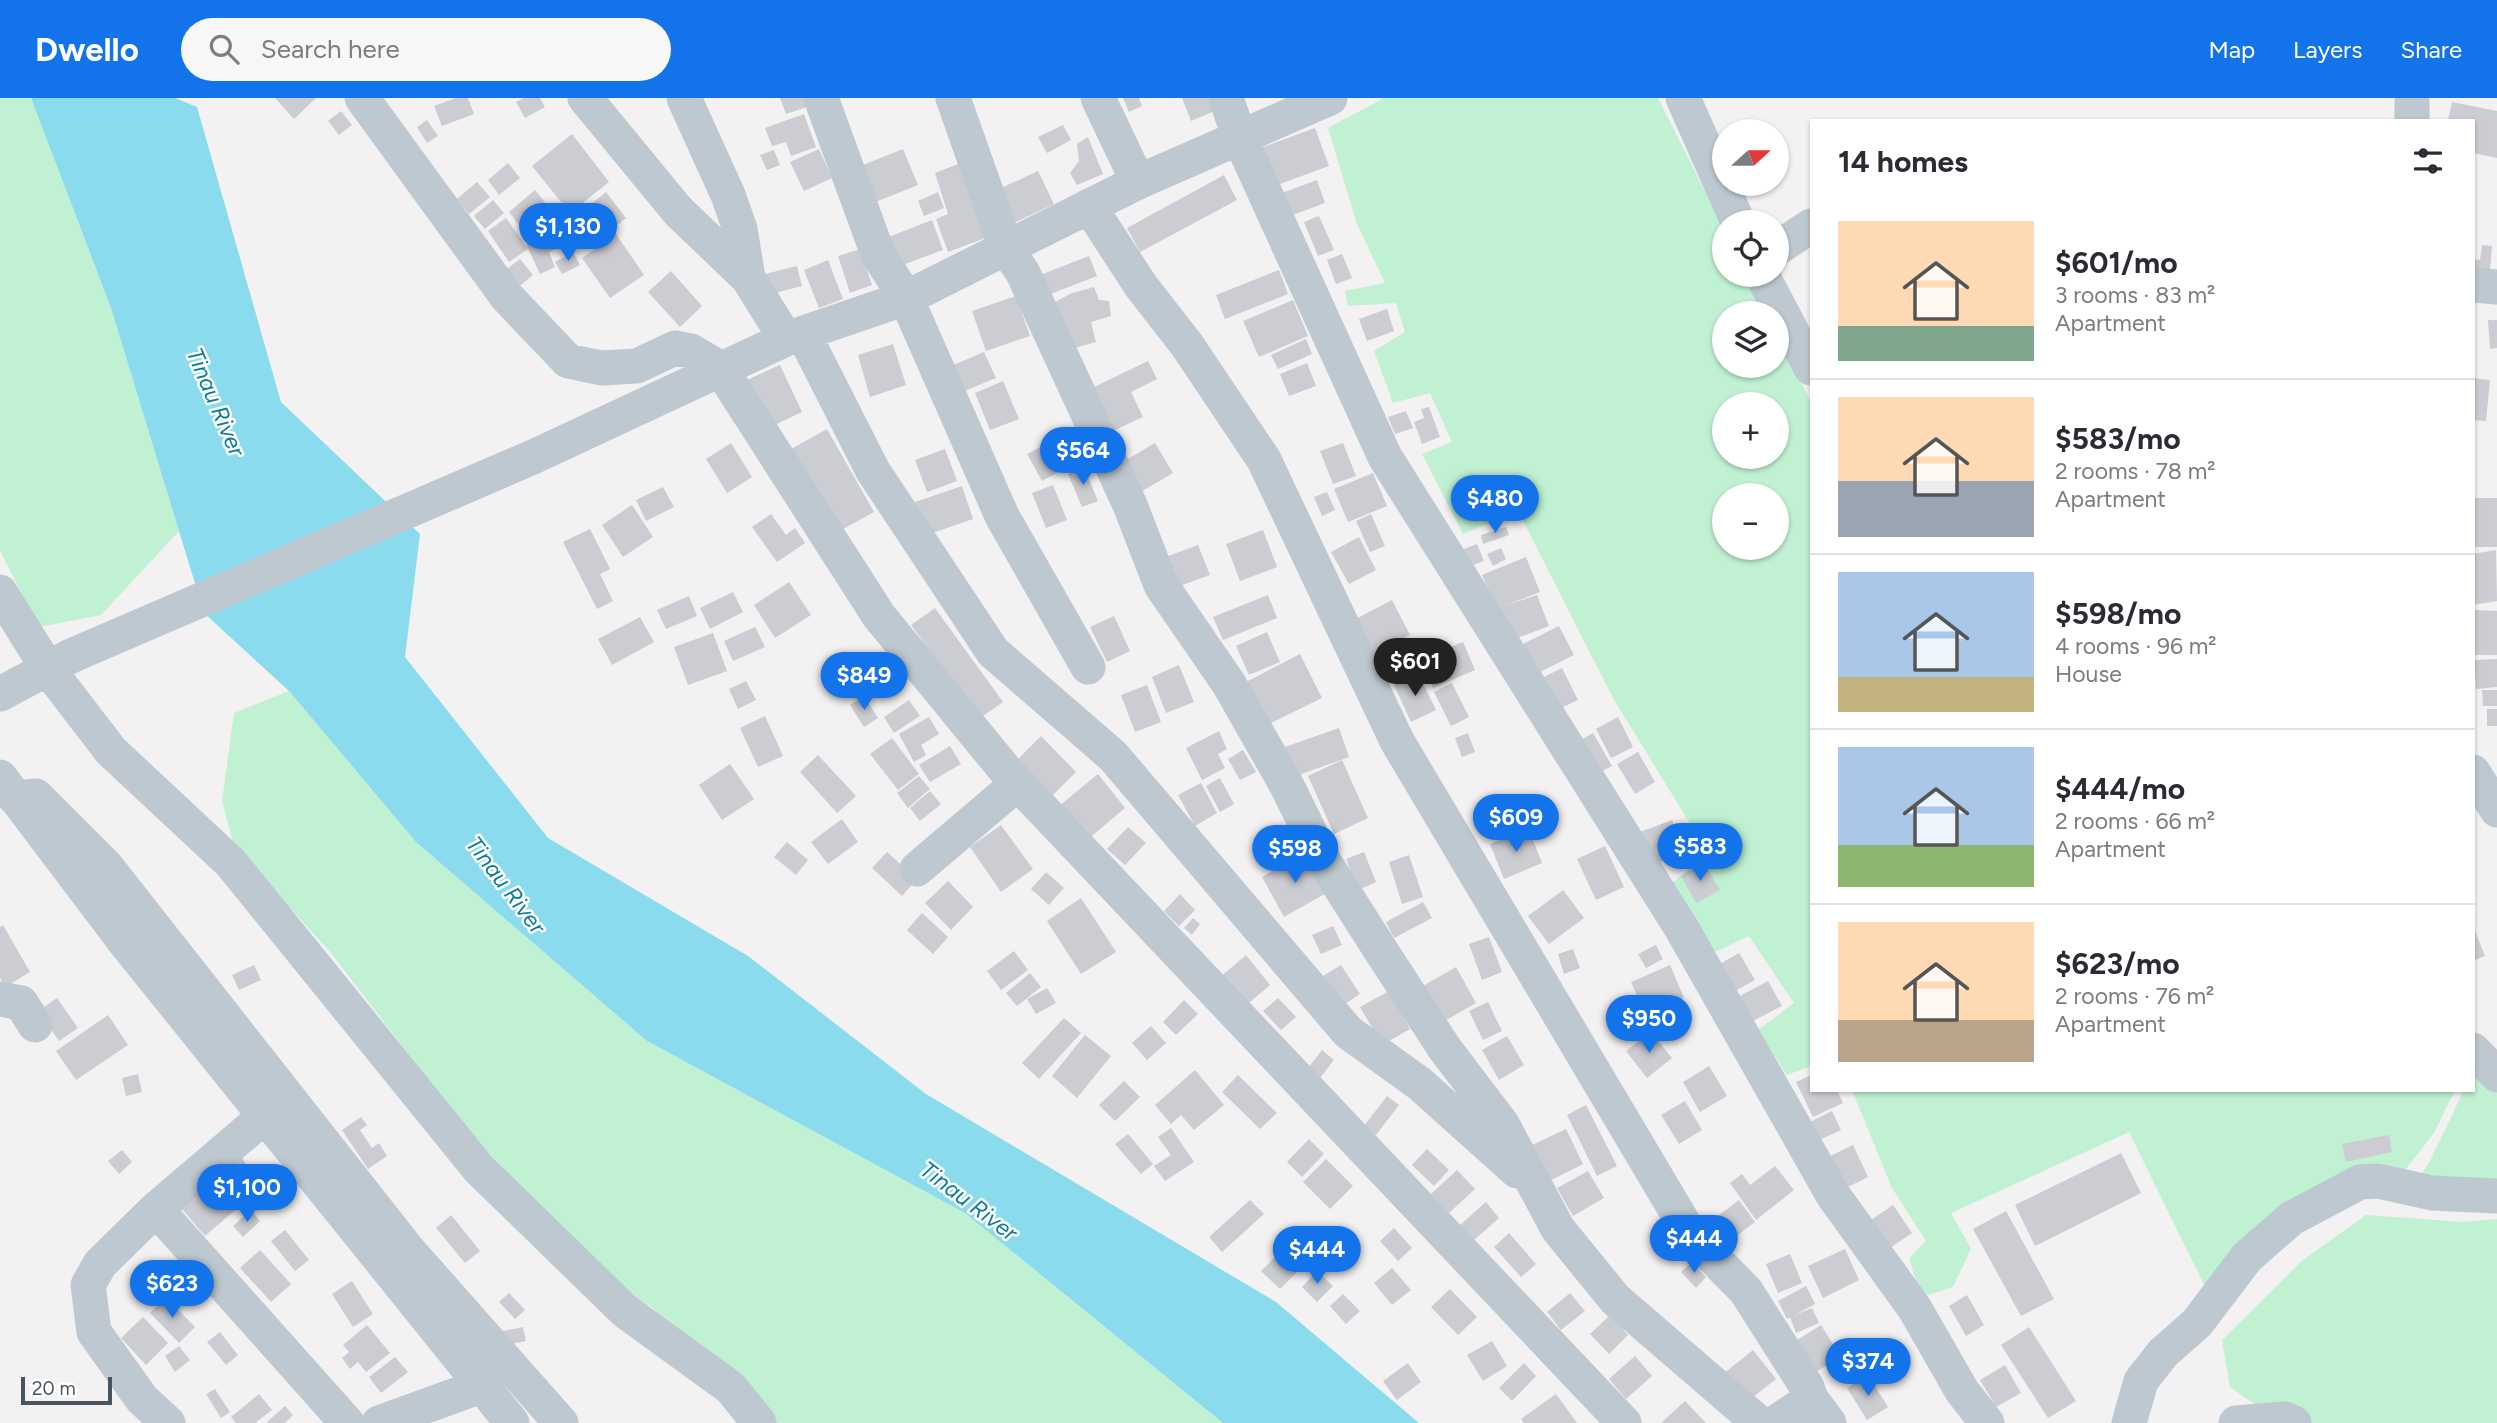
<!DOCTYPE html>
<html lang="en">
<head>
<meta charset="utf-8">
<style>
  :root { --surface:#fff; --page:#f7f7f7; --text:#2b2b33; --muted:#7c7c81; --line:#e1e1e2; --accent:#1373eb }
  body { margin:0; font-family:Figtree,sans-serif; background:var(--page); color:var(--text); height:100vh; display:flex; flex-direction:column; font-size:26px; white-space:nowrap }
  * { box-sizing:border-box; margin:0 }
  p { font-size:23px; color:var(--muted) }
  .icon { flex:none; width:38px; height:38px; fill:none; stroke:currentColor; stroke-width:2; stroke-linecap:round; stroke-linejoin:round }
  .map { position:relative; flex:1; overflow:hidden }
  .panel { position:absolute; left:1810px; top:21px; width:665px; height:973px; display:flex; flex-direction:column; background:var(--surface); border-radius:0px; box-shadow:0 2px 5px #0004 }
  .panel>* { flex:none }
  .needle { width:46px; rotate:69deg }
  .fabs { position:absolute; left:1712px; top:21px; display:grid; gap:14px }
  .fabs a { display:grid; place-items:center; width:77px; height:77px; border-radius:50%; background:var(--surface); box-shadow:0 2px 5px #0004; font-size:35px }
  .scale { position:absolute; left:21px; bottom:18px; width:91px; box-sizing:border-box; padding-left:7px; border:4px solid #48545f; border-top:0; font-size:19px; line-height:24px; white-space:nowrap; color:#48545f; -webkit-text-stroke:5px #fff; paint-order:stroke }
  .price { position:absolute; translate:-50% -60px; padding:0 16px; border-radius:24px; background:var(--accent); color:#fff; font-size:23px; line-height:46px; filter:drop-shadow(0 2px 4px #0008) }
  .price::after { content:''; position:absolute; left:50%; top:42px; width:21px; height:16px; margin-left:-10px; background:inherit; clip-path:polygon(0 0,100% 0,50% 100%) }
  .price.active { background:#222; color:#fff }
  ul { padding:0; list-style:none }
  li { display:flex; align-items:center; gap:21px; height:175px; padding:0 28px }
  li+li { border-top:2px solid var(--line) }
  li span { display:grid; place-items:center; flex:none; width:196px; height:140px; border-radius:0px; color:#555 }
  li>.icon { margin-inline-start:auto }
  span .icon { width:84px; height:84px; fill:#fffc; stroke-width:1 }
  li b { font-size:30px }
  h2 { display:flex; justify-content:space-between; align-items:center; height:84px; padding:0 28px; font-size:30px }
  header { display:flex; align-items:center; gap:42px; box-sizing:border-box; height:98px; padding:0 35px; background:var(--accent); color:#fff }
  header strong { font-size:33px }
  nav { display:flex; gap:38px; margin-inline-start:auto; font-size:24px }
  .search { width:490px; height:63px; background:var(--page); display:flex; align-items:center; gap:18px; box-sizing:border-box; padding:0 24px; border-radius:38px; color:var(--muted); font-size:26px }
  .map>svg:first-child { display:block }
  .green { fill:#bff1d2; fill-rule:evenodd }
  .water { fill:#8bdbef }
  .building { fill:#cbcdd3 }
  .lines { fill:none; stroke-linecap:round; stroke-linejoin:round }
  .minor { stroke:#bec8d0; stroke-width:35 }
  .labels { text-anchor:middle; dominant-baseline:central; stroke-width:5; stroke-linejoin:round; paint-order:stroke }
  .water-label { font-size:23px; font-style:italic; fill:#097d9b; stroke:#fff }
</style>
</head>
<body>
<header>
<strong>Dwello</strong>
<div class="search"><svg class="icon" aria-label="search" viewBox="0 0 24 24"><circle cx="10" cy="10" r="6"/><path d="M15 15l6 6"/></svg>Search here</div>
<nav><a>Map</a><a>Layers</a><a>Share</a></nav>
</header>
<div class="map">
<svg width="2497" height="1325" viewBox="0 0 2497 1325">
  <rect width="100%" height="100%" fill="#f3f1f1"/>
  <path class="green" d="M0,0h31l80,210 68,223 -78,84 -62,12 -39,-76z
    M1384,0h274l66,131v46h23l19,38h-42v53h52v-32l35,68v664l-24,9 -29,-45 36,-27 -45,-67 -34,16 -48,-65 41,-34 -95,-155 -95,-187 -55,23 -41,-80 30,-12 -22,-49 -37,10 -19,-52 31,-19 -9,-29 -48,3 -3,-15 40,-8 -28,-59 -29,-96zM1724,306h52v53h-52zM1724,397h52v53h-52z
    M289,593l127,151 231,199 318,172 258,210h-447l-127,-118 -15,8 -148,-146 -59,-89 -96,-125 -97,-107 -12,-45 12,-88z
    M2473,975l24,16v123l-90,-15 23,-36 34,-71h9z
    M1852,992h603l-21,43 -39,50 -83,37 -95,91 -88,-179 -178,81 20,36 -18,38 -32,10 -12,-39 17,-17 -34,-53z
    M2366,1117l98,7 33,-3v204h-215l-52,-36 -8,-47 81,-80z"/>
  <path class="water" d="M31,0h144l22,9 84,295 139,132 -15,123 143,181 200,118 178,138 350,208 143,121h-196l-258,-210 -318,-172 -231,-199 -127,-151 -85,-78 -93,-305z"/>
  <path class="building" d="M275,0h41l-22,21z
    M456,0h12l6,16 -32,12 -8,-20z
    M524,0h16l5,9 -20,11 -9,-16z
    M780,0h24l3,9 -21,7z
    M1123,0h16l3,8 -13,6z
    M1182,0h31l4,12 -26,11z
    M2452,4l45,9v47l-24,-5v-32h-25z
    M341,13l11,14 -13,10 -11,-14z
    M804,16l12,33 -25,9 -5,-14 -14,4 -7,-18z
    M427,22l11,16 -11,7 -10,-16z
    M1063,27l8,15 -24,13 -9,-16z
    M1315,30l14,38 -52,19 -14,-38z
    M572,36l37,48 -39,31 -38,-47z
    M1088,39l15,37 -26,11 -7,-12 9,-12 -2,-17z
    M819,51l13,29 -28,13 -14,-29z
    M903,51l15,36 -45,18 -15,-36z
    M774,52l6,15 -13,5 -7,-15z
    M963,64l28,74 -43,16 -12,-33 12,-5 -13,-41z
    M508,65l12,15 -21,17 -11,-15z
    M1038,73l16,33 -40,19 -15,-34z
    M1224,77l13,25 -97,52 -13,-24z
    M1317,82l8,23 -35,13 -8,-23z
    M477,84l13,15 -21,17 -12,-15z
    M535,92l15,19 -27,21 -14,-18z
    M606,94l20,26 -26,21 -20,-26z
    M938,94l6,16 -20,8 -6,-15z
    M493,102l11,13 -19,16 -11,-13z
    M1319,118l15,34 -16,6 -14,-34z
    M506,120l22,31 -19,13 -21,-31z
    M932,122l11,30 -46,17 -11,-29z
    M555,133l7,15 -13,6 6,15 -15,7 -14,-30z
    M616,136l28,41 -34,23 -28,-40z
    M2482,147l10,1 -3,37 -16,-1v-23l7,1z
    M860,151l12,36 -22,8 -12,-37z
    M573,154l7,13 -18,9 -7,-12z
    M1342,156l10,24 -16,6 -9,-24z
    M1089,158l8,20 -49,19 -8,-20z
    M520,161l13,16 -16,13 -14,-16z
    M828,162l15,39 -24,9 -15,-38z
    M797,168l5,20 -31,8 -6,-20z
    M1279,172l9,24 -63,25 -9,-24z
    M671,173l31,35 -22,21 -32,-35z
    M1094,189l5,13 10,1 2,15 -20,6 5,20 -25,7 -20,-45 21,-11z
    M1016,198l14,40 -44,15 -14,-40z
    M1293,202l15,36 -49,21 -16,-36z
    M1387,211l7,22 -27,10 -8,-22z
    M2488,222h9v28l-7,1z
    M1306,241l6,15 -34,15 -7,-14z
    M893,246l13,41 -36,12 -12,-42z
    M984,254l12,26 -41,17 -11,-26z
    M1148,263l9,18 -26,13 12,25 -30,14 -21,-43z
    M1307,265l9,23 -27,10 -9,-22z
    M780,267l22,47 -38,18 -22,-48z
    M2473,280l17,2 -4,41 -13,-1z
    M1003,283l16,38 -29,11 -15,-37z
    M1429,309l11,30 -18,7 -8,-22 10,-4 -3,-9z
    M1406,313l7,17 -18,6 -7,-17z
    M827,331l47,83 -36,20 -47,-83z
    M1055,341l15,27 -28,15 -15,-27z
    M731,345l21,34 -25,16 -21,-34z
    M1155,345l18,30 -34,20 -18,-30z
    M1343,345l13,33 -23,8 -13,-33z
    M945,351l12,32 -30,11 -12,-32z
    M1084,369l14,34 -16,6 -14,-33z
    M1373,375l14,33 -39,16 -14,-33z
    M1053,387l14,35 -21,8 -14,-35z
    M962,388l11,33 -49,17 -12,-33z
    M663,389l11,20 -28,14 -10,-21z
    M1327,394l8,18 -13,6 -8,-19z
    M2473,400h24v49h-24z
    M632,407l21,32 -30,20 -21,-32z
    M771,416l15,21 9,-7 10,15 -28,19 -25,-35z
    M1371,416l14,32 -15,6 -14,-31z
    M1506,429l3,8 -26,9 -2,-9z
    M590,431l20,40 -10,5 13,27 -16,8 -34,-67z
    M1263,432l14,37 -37,14 -14,-37z
    M1359,439l17,33 -27,14 -18,-32z
    M1477,446l7,17 -16,6 -7,-17z
    M1198,447l12,30 -36,13 -11,-30z
    M1501,450l5,11 -13,7 -6,-12z
    M2496,452l1,51 -24,4v-51z
    M1526,459l14,35 -36,14 33,-11 12,31 -37,14 -30,-65z
    M789,484l22,33 -36,23 -21,-33z
    M733,494l10,20 -33,17 -10,-21z
    M1268,497l9,23 -54,22 -10,-23z
    M689,498l8,20 -31,13 -9,-19z
    M1392,502l18,35 -42,21 -18,-34z
    M935,510l68,94 -24,17 -68,-94z
    M2473,512l24,1v44h-24z
    M1114,518l16,35 -23,11 -17,-35z
    M640,519l14,25 -42,23 -14,-26z
    M1559,528l15,29 -42,21 -15,-29z
    M755,529l10,20 -32,14 -9,-20z
    M1267,534l13,30 -31,13 -13,-29z
    M713,535l14,38 -39,14 -14,-38z
    M1463,544l12,28 -42,18 -12,-29z
    M1300,556l22,44 -55,27 -21,-43z
    M2497,561v28l-21,2 -2,-29z
    M1179,567l15,37 -28,11 -14,-36z
    M1562,570l16,32 -19,9 -15,-32z
    M1418,575l18,37 -25,12 -17,-37z
    M746,583l10,19 -18,9 -9,-20z
    M1452,585l17,34 -18,9 -17,-34z
    M1147,587l14,37 -26,10 -14,-37z
    M2482,592h15v16h-14z
    M864,598l14,22 -14,9 -14,-22z
    M909,602l11,16 -26,17 -10,-16z
    M2487,611h10v17h-10z
    M765,618l18,40 -25,11 -18,-39z
    M929,619l10,17 -18,11 5,10 -12,7 -15,-28z
    M1618,619l15,30 -22,11 -15,-29z
    M1339,630l10,29 -56,20 -11,-29z
    M1219,633l8,18 -9,5 7,14 -23,12 -16,-32z
    M1468,635l7,19 -13,5 -7,-19z
    M1593,635l19,33 -19,10 -19,-32z
    M1041,638l35,36 -24,24 -35,-36z
    M892,640l27,36 -21,16 -28,-36z
    M950,648l11,18 -31,18 -11,-17z
    M1243,652l13,22 -16,8 -12,-21z
    M1638,654l17,30 -20,12 -18,-30z
    M818,657l38,41 -19,17 -37,-41z
    M1342,662l26,58 -34,16 -26,-58z
    M730,666l24,35 -32,21 -23,-35z
    M1098,676l27,34 -38,32 -28,-34z
    M919,678l11,13 -22,19 -11,-15z
    M1220,680l14,26 -14,8 -14,-26z
    M1201,685l16,30 -22,13 -17,-31z
    M930,693l11,13 -21,17 -10,-13z
    M842,721l16,23 -30,22 -17,-22z
    M1672,722l12,33 -31,12 -13,-33z
    M1001,727l32,44 -32,23 -31,-45z
    M1128,729l18,16 -21,22 -18,-16z
    M1528,730l14,35 -38,16 -14,-35z
    M787,744l21,18 -12,15 -22,-18z
    M1605,748l19,41 -28,13 -19,-41z
    M887,754l30,27 -15,17 -30,-28z
    M1364,754l12,30 -18,8 -12,-31z
    M1305,755l23,39 -44,25 -22,-40z
    M1409,757l14,42 -21,7 -13,-42z
    M1704,765l16,27 -24,13 -15,-27z
    M1046,774l18,16 -15,17 -18,-16z
    M948,783l25,26 -22,23 -26,-27z
    M1563,792l21,28 -35,26 -21,-28z
    M1180,796l15,16 -16,16 -15,-15z
    M1081,800l35,54 -35,22 -34,-53z
    M1423,804l9,16 -38,20 -8,-16z
    M922,815l26,24 -15,17 -26,-24z
    M1193,820l7,6 -8,11 -8,-7z
    M3,827l27,47 -25,15 -5,-9v-51z
    M1333,828l9,19 -21,9 -9,-19z
    M2473,828l12,30 -12,5z
    M1489,839l13,35 -20,8 -13,-36z
    M1656,847l7,14 -17,9 -8,-14z
    M1573,851l7,19 -16,6 -6,-20z
    M1014,853l14,19 -27,20 -14,-19z
    M1739,855l16,27 -29,16 -15,-27z
    M1246,857l24,30 -26,22 -25,-29z
    M254,867l7,15 -22,10 -7,-15z
    M1341,867l19,29 -18,12 -19,-30z
    M1670,867l14,33 -39,16 -14,-32z
    M1456,869l20,36 -35,20 -20,-36z
    M1030,875l11,14 -24,19 -11,-13z
    M1768,883l14,25 -35,18 -13,-25z
    M1047,890l9,15 -20,11 -9,-15z
    M1389,893l21,38 -28,16 -22,-38z
    M57,900l21,30 -19,13 -21,-30z
    M1278,900l18,19 -15,13 -18,-19z
    M1184,902l14,14 -22,21 -13,-13z
    M1488,904l14,29 -19,9 -14,-29z
    M108,917l20,30 -52,35 -20,-29z
    M1064,920l17,15 -42,46 -17,-16z
    M1151,928l15,17 -19,17 -15,-17z
    M1651,934l21,26 -25,20 -21,-27z
    M1085,937l26,21 -34,42 -25,-22z
    M1507,938l17,29 -25,15 -17,-30z
    M1322,952l12,10 -17,22 -12,-10z
    M1709,968l18,30 -27,16 -17,-30z
    M1195,972l29,35 -30,25 -13,-15 -10,9 -16,-19z
    M138,976l4,18 -16,4 -4,-18z
    M1238,977l39,38 -17,16 -38,-37z
    M1811,977v15h26l6,13 -30,14 -17,-35z
    M1124,983l16,16 -25,24 -16,-16z
    M1387,998l12,9 -23,30 -12,-9z
    M1685,1003l17,29 -23,14 -18,-29z
    M1586,1007l31,61 -20,10 -30,-61z
    M1832,1013l9,19 -26,12 -9,-18z
    M361,1019l6,8 -7,5 12,18 7,-5 8,13 -19,13 -26,-39z
    M1171,1030l23,34 -29,19 -11,-15 17,-11 -13,-18z
    M1566,1031l17,35 -38,19 -17,-36z
    M1128,1036l25,30 -12,10 -26,-30z
    M2389,1037l3,17 -46,10 -4,-18z
    M1309,1041l15,15 -22,23 -15,-15z
    M1853,1047l15,32 -26,13 -16,-32z
    M1427,1051l22,21 -15,16 -22,-21z
    M122,1052l10,12 -13,12 -11,-13z
    M240,1055l13,26 -14,6 -12,-25z
    M2121,1055l20,40 -106,53 -20,-41z
    M1326,1061l27,27 -23,23 -27,-27z
    M1775,1068l19,24 -38,30 -26,-37 12,-9 8,11z
    M1457,1072l18,19 -26,24 -18,-19z
    M1588,1073l16,27 -31,18 -16,-28z
    M219,1081l22,26 -36,31 -23,-27z
    M1250,1102l14,14 -42,38 -13,-15z
    M1739,1102l16,22 -25,19 -16,-22z
    M1486,1104l13,16 -26,23 -13,-16z
    M1893,1107l19,28 -28,19 -19,-28z
    M251,1112l9,11 -17,16 -10,-11z
    M2006,1113l48,88 -33,17 -48,-87z
    M451,1117l29,36 -15,12 -29,-35z
    M1394,1130l18,20 -14,13 -18,-20z
    M285,1132l24,30 -14,11 -24,-30z
    M1509,1135l27,31 -15,13 -27,-30z
    M1289,1145l18,19 -27,27 -19,-18z
    M1845,1151l14,31 -36,18 -15,-32z
    M260,1152l31,34 -20,18 -31,-34z
    M1790,1156l12,29 -24,10 -12,-29z
    M1692,1164l14,15 -10,11 -15,-16z
    M1392,1170l19,22 -19,15 -18,-22z
    M1317,1173l16,15 -16,16 -15,-15z
    M352,1183l21,33 -20,13 -21,-33z
    M1806,1188l9,18 -28,15 -9,-18z
    M1450,1191l27,28 -19,18 -27,-28z
    M509,1195l16,17 -10,9 -16,-17z
    M1570,1195l15,18 -24,19 -14,-18z
    M1343,1196l17,17 -14,13 -16,-18z
    M1967,1197l17,30 -18,11 -17,-30z
    M166,1199l29,30 -16,16 -29,-30z
    M1812,1210l7,15 -23,10 -6,-16z
    M1610,1217l18,20 -19,19 -19,-20z
    M143,1219l25,26 -22,22 -25,-27z
    M367,1227l23,28 -24,19 -8,-10 -8,7 -8,-11 7,-6 -6,-7z
    M1821,1227l20,32 -24,14 -20,-31z
    M523,1229l3,14 -20,4 -3,-14z
    M2029,1229l47,74 -28,17 -47,-73z
    M220,1234l18,23 -12,10 -19,-23z
    M1492,1243l15,25 -24,15 -16,-26z
    M179,1248l11,14 -15,12 -10,-16z
    M1753,1252l23,29 -29,23 -24,-28z
    M1635,1258l17,20 -26,23 -17,-20z
    M395,1259l13,15 -27,21 -12,-16z
    M1408,1265l13,19 -24,18 -14,-19z
    M1524,1265l12,13 -24,25 -13,-13z
    M2005,1267l16,28 -25,14 -16,-27z
    M1868,1277l20,32 -21,13 -20,-32z
    M215,1291l15,23 -9,6 -15,-24z
    M259,1296l13,16 -17,13h-19l-5,-6z
    M1556,1296l21,29h-53l-3,-4z
    M1685,1303l21,22h-45z
    M285,1308l8,9 -8,8h-19z"/>
  <g class="lines">
    <path class="minor" d="M362,0l145,199 61,64 33,7 36,-2 38,-18 16,3 29,17 159,248 128,156 617,651
      M585,0l93,113 70,67 38,61
      M684,0l44,97 12,34 8,49
      M821,0l57,156 28,44 96,218 86,151
      M953,0l53,150 17,25 107,232 31,80 68,99 57,100 39,79 58,91 62,95 57,75 56,105 57,70 144,124
      M1098,0l40,84
      M1226,0l13,38 146,321 297,472 151,266 82,114 47,82 25,32
      M1683,0l55,124
      M2412,23v-23
      M1089,108l52,80 46,59 77,115 133,281 293,493 56,57 61,96 4,12 -36,24
      M1776,151l35,-23
      M1762,177l49,93
      M2473,187l24,2
      M804,237l69,136 120,181 120,104 235,276 72,52 97,87
      M0,494l48,77 63,82 120,112 248,306 146,142 106,77 28,35
      M0,596l71,-38 462,-199 253,-118 120,-41 232,-116 192,-84
      M2473,674l24,38
      M0,679l124,164 388,482
      M15,700l21,-2 70,70 302,384 153,173
      M917,771l101,-86
      M0,901l21,4 14,22
      M2473,952l24,25
      M156,1111l191,214
      M1811,1301l18,24
      M168,1325l-26,-24 -48,-67 -6,-47 12,-21 56,-55 109,-93
      M379,1325l102,-37
      M2129,1325l12,-42 22,-28 34,-30 50,-66 45,-39 68,-36 18,-1 54,12 65,3
      M2236,1325l49,-4 9,4"/>
  </g>
  <g class="labels">
    <g class="water-label">
      <text transform="translate(216 304) rotate(67)">Tinau River</text>
      <text transform="translate(506 787) rotate(53)">Tinau River</text>
      <text transform="translate(969 1103) rotate(37)">Tinau River</text>
    </g>
  </g>
</svg>
<div class="fabs">
<a><svg class="needle" viewBox="-14 -14 28 28"><path d="M0-13l5 13h-10z" fill="#e53935"/><path d="M0 13l5-13h-10z" fill="#7c7c81"/></svg></a>
<a><svg class="icon" aria-label="locate" viewBox="0 0 24 24"><circle cx="12" cy="12" r="6"/><path d="M12 2v4M12 18v4M2 12h4M18 12h4"/></svg></a>
<a><svg class="icon" aria-label="layers" viewBox="0 0 24 24"><path d="M12 4l9 5-9 5-9-5zM3 14l9 5 9-5"/></svg></a>
<a>+</a>
<a>−</a>
</div>
<div class="scale">20 m</div>
<b class="price" style="left:568px;top:165px">$1,130</b>
<b class="price" style="left:1083px;top:389px">$564</b>
<b class="price" style="left:1495px;top:437px">$480</b>
<b class="price active" style="left:1415px;top:600px">$601</b>
<b class="price" style="left:864px;top:614px">$849</b>
<b class="price" style="left:1516px;top:756px">$609</b>
<b class="price" style="left:1700px;top:785px">$583</b>
<b class="price" style="left:1295px;top:787px">$598</b>
<b class="price" style="left:1649px;top:957px">$950</b>
<b class="price" style="left:247px;top:1126px">$1,100</b>
<b class="price" style="left:1694px;top:1177px">$444</b>
<b class="price" style="left:1317px;top:1188px">$444</b>
<b class="price" style="left:172px;top:1222px">$623</b>
<b class="price" style="left:1868px;top:1300px">$374</b>
<section class="panel">
<h2>14 homes<svg class="icon" aria-label="filters" viewBox="0 0 24 24"><path d="M4 7h16M4 17h16"/><circle cx="9" cy="7" r="2"/><circle cx="15" cy="17" r="2"/></svg></h2>
<ul>
<li><span style="background:linear-gradient(#ffd9b3 75%,#7fa58c 0)"><svg class="icon" aria-label="home" viewBox="0 0 24 24"><path d="M3 11l9-7 9 7M6 9v11h12V9"/></svg></span><div><b>$601/mo</b><p>3 rooms · 83 m²</p><p>Apartment</p></div></li>
<li><span style="background:linear-gradient(#ffd9b3 60%,#9aa5b1 0)"><svg class="icon" aria-label="home" viewBox="0 0 24 24"><path d="M3 11l9-7 9 7M6 9v11h12V9"/></svg></span><div><b>$583/mo</b><p>2 rooms · 78 m²</p><p>Apartment</p></div></li>
<li><span style="background:linear-gradient(#a9c7e8 75%,#c2b280 0)"><svg class="icon" aria-label="home" viewBox="0 0 24 24"><path d="M3 11l9-7 9 7M6 9v11h12V9"/></svg></span><div><b>$598/mo</b><p>4 rooms · 96 m²</p><p>House</p></div></li>
<li><span style="background:linear-gradient(#a9c7e8 70%,#8fb573 0)"><svg class="icon" aria-label="home" viewBox="0 0 24 24"><path d="M3 11l9-7 9 7M6 9v11h12V9"/></svg></span><div><b>$444/mo</b><p>2 rooms · 66 m²</p><p>Apartment</p></div></li>
<li><span style="background:linear-gradient(#ffd9b3 70%,#b9a48a 0)"><svg class="icon" aria-label="home" viewBox="0 0 24 24"><path d="M3 11l9-7 9 7M6 9v11h12V9"/></svg></span><div><b>$623/mo</b><p>2 rooms · 76 m²</p><p>Apartment</p></div></li>
</ul>
</section>
</div>
</body>
</html>
